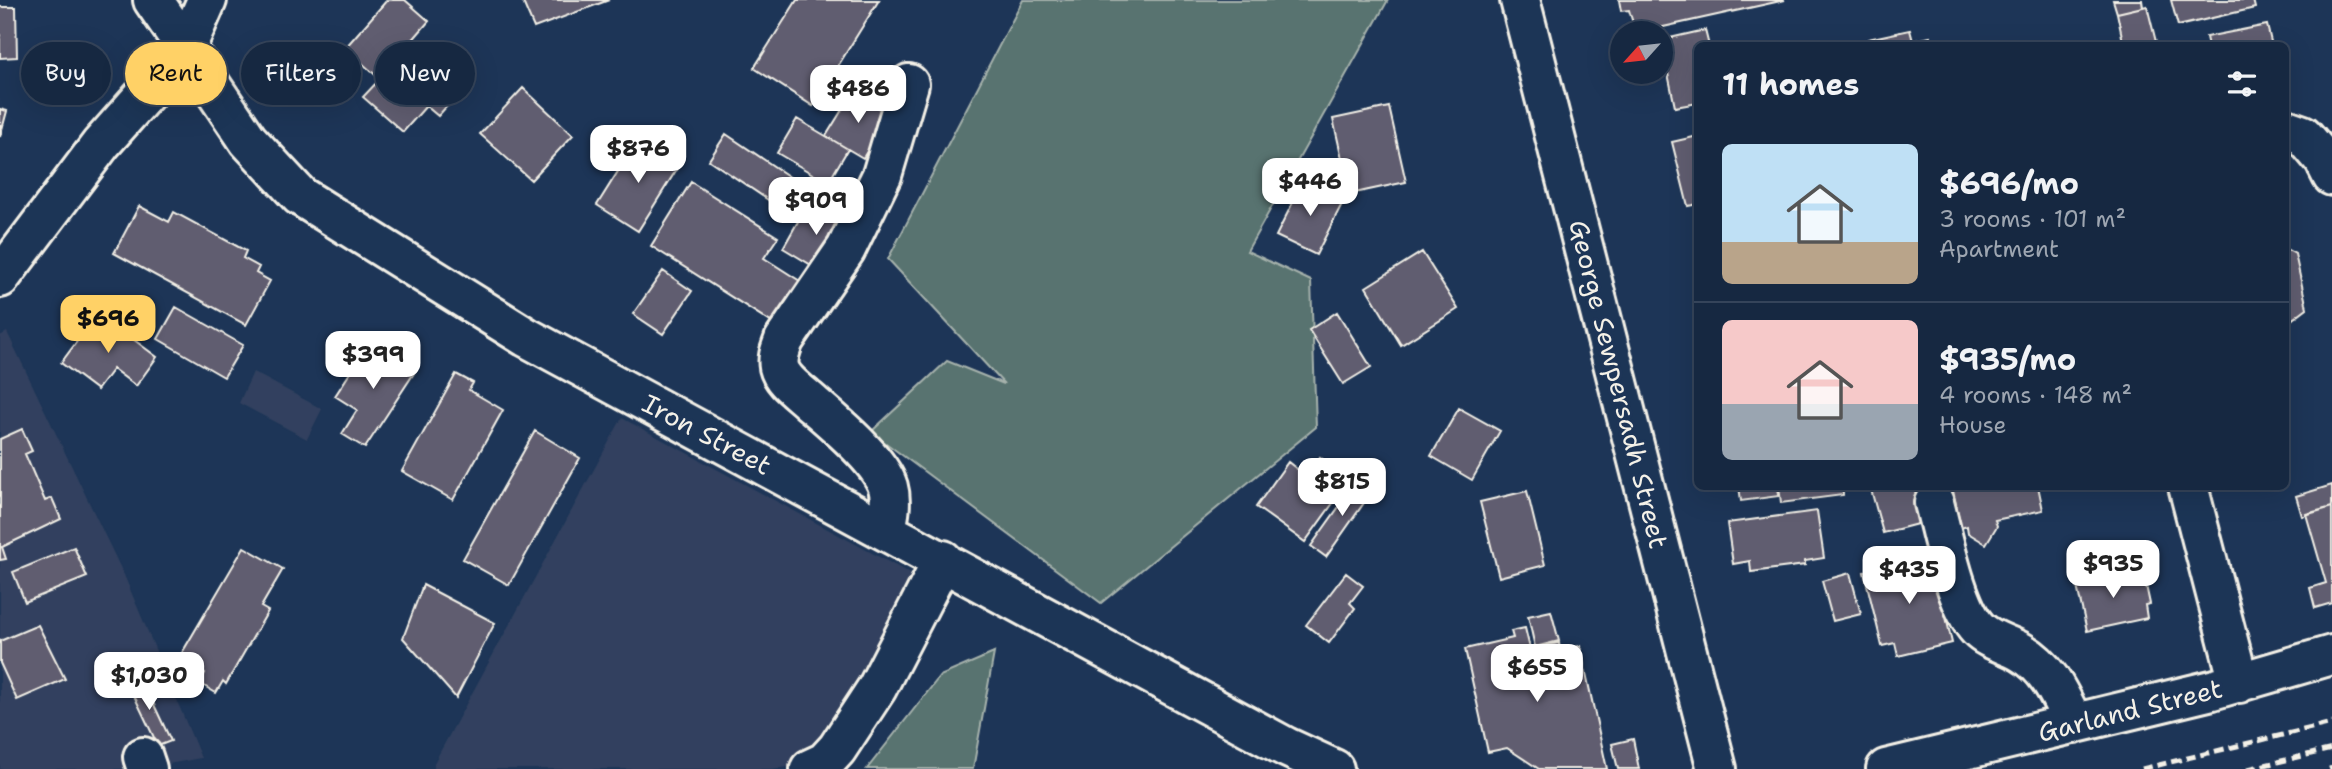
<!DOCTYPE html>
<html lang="en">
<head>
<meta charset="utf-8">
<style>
  :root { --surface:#162841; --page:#23344c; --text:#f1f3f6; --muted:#9ea6b1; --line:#35445a; --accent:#ffd166 }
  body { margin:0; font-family:"Shantell Sans",sans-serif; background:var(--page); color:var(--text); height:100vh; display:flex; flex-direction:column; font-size:26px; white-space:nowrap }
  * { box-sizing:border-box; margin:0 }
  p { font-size:23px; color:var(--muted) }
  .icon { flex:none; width:38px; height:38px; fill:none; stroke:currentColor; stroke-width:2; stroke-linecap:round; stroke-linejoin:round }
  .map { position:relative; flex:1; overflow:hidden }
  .panel { position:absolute; left:1694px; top:42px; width:595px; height:448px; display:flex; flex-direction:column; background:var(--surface); border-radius:10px; box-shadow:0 7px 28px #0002,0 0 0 2px var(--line) }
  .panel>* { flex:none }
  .guide { position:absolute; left:21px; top:42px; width:665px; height:63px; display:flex; gap:14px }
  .needle { width:46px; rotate:243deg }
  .controls { position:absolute; left:1610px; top:21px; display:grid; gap:14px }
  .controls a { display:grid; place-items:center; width:63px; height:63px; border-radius:50%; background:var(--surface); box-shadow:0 7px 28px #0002,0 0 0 2px var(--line); font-size:35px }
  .price { position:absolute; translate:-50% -60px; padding:0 16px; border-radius:14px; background:#fff; color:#222; font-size:23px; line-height:46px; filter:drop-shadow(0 2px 4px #0008) }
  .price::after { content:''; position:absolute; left:50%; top:42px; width:21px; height:16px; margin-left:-10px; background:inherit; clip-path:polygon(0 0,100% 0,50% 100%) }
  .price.active { background:var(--accent); color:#111 }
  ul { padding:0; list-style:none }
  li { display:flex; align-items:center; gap:21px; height:175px; padding:0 28px }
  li+li { border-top:2px solid var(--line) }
  li span { display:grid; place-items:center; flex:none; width:196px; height:140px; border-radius:10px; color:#555 }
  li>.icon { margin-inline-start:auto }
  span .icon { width:84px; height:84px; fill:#fffc; stroke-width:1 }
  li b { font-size:30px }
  h2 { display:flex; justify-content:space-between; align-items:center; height:84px; padding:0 28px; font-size:30px }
  .tag { padding:0 24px; border-radius:32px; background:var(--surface); box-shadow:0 7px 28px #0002,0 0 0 2px var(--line); font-size:24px; line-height:63px }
  .tag.active { background:var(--accent); color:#111 }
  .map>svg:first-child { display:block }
  .built { fill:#31415e }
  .green { fill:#587370; stroke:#a6b2ac; stroke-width:2 }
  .building { fill:#615d70; stroke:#f4f1e8; stroke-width:2 }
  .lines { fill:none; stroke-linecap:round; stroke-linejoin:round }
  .minor-casing { stroke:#f4f1e8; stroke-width:44 }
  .minor { stroke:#1d3557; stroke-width:38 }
  .rail { stroke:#f4f1e8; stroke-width:5; stroke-dasharray:10 5; stroke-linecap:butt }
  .labels { text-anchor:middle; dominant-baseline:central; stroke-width:6; stroke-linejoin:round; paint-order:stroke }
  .street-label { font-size:26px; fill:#f4f1e8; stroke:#1d3557 }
</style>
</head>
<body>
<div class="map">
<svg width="2332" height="769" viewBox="0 0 2332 769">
  <rect width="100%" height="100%" fill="#1d3557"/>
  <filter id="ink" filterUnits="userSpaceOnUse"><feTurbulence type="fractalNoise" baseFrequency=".0143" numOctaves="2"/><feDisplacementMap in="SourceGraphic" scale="14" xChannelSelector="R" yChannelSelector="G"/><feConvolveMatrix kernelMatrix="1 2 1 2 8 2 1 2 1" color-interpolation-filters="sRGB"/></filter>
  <g filter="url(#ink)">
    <path class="built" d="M7,332l117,243 77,183 -60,11h-141v-433z
      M253,372l69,37 -15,30 -68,-36z
      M622,418l300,162 -97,182 -53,7h-338v-6z"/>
    <path class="green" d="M1023,0h365l-141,251 64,30 5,146 -215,176 -230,-171 76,-71 57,23 -116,-125z
      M994,653l-21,116h-106l73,-93z"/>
    <path class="building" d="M387,0h18l24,21 -19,22 16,14 12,-13 36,32 -36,40 -12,-10 -23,26 -40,-35 17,-18 -35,-31z
      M522,0h87l-75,28z
      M797,0h82l-66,106 -59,-38z
      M1619,0h166l-149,33 -7,-23 -8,1z
      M2113,0h29l1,7 -26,6z
      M2171,0h82l2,8 -77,18z
      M2147,6l10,40h-33l-7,-33z
      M0,7h16l1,50 -17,1z
      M2267,25l5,21h-64l-2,-9z
      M1705,30l4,16h-11v57l-23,4 -14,-67z
      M1910,30l3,11 17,-4 2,9h-62l-2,-7z
      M523,88l50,47 -42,45 -51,-46z
      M853,92l36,22 -26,44 -37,-22z
      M1389,107l17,75 -56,12 -17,-75z
      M0,109l7,2 -7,26z
      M797,119l51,30 -20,34 -51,-30z
      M726,134l80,54 -17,26 -80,-54z
      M1698,136v68l-10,2 -16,-64z
      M639,138l41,26 -42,67 -41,-26z
      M1304,180l40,20 -28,55 -40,-19z
      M691,182l87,55 -14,21 36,23 -26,43 -123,-78z
      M809,202l40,24 -26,46 -40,-24z
      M139,206l30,16 5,-10 72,39 -3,7 16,9 -3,6 14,8 -24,44 -132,-72z
      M2286,249l9,5 12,54 -21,16z
      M1422,252l36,57 -57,36 -35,-58z
      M663,271l29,20 -29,43 -30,-20z
      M176,307l67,38 -19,32 -66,-38z
      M1337,312l34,55 -28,17 -34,-54z
      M98,313l59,44 -21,29 -23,-17 -16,21 -36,-27z
      M371,341l45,29 -51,78 -23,-14 15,-24 -22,-14z
      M456,374l17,9 -4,7 34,20 -50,90 -51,-29z
      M1459,408l41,23 -28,49 -41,-24z
      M22,429l10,22 -7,3 20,47 7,-3 9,21 -59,28 4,12 -6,1v-121z
      M535,431l45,27 -71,127 -46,-26z
      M1320,457l23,18 -14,19 7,5 -31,43 -49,-35 32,-45 18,14z
      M1358,480l15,10 -47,67 -15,-11z
      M2332,485v22l-30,9 -6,-20z
      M1739,486h39l1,10 -38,5z
      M1779,486h63l1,9 -62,8z
      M1870,486h45l10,36 -42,11z
      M1952,486h86l5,24 -48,10 2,6 -11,18 -18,-11 -1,-7 -6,2z
      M1527,491l18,74 -46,12 -19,-75z
      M2332,507v96l-17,5 -5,-20 16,-5 -20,-69z
      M1817,511l7,47 -19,3v4l-54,7 -1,-11 -17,3 -6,-41z
      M74,547l13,30 -62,25 -12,-30z
      M244,547l39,22 -22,38 7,4 -42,73 -3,-3 -7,12 -17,-10 6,-10 -26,-15z
      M1932,556l20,87 -54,13 -3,-13 -13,3 -18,-74z
      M2137,569l2,13 6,-1 5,23 -5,1 2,13 -60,13 -11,-49z
      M1346,573l17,13 -13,17 5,5 -26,35 -23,-18z
      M1850,573l11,41 -28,7 -11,-40z
      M423,585l72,38 -39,75 -53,-60z
      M1551,611l8,30 -24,6 -7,-31z
      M38,625l27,54 -48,21 -17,-37v-22z
      M1525,628l8,33 8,-2 -2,-12 20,-4 1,7 20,-4 27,123h-68l-32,-21 -19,4 -23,-103 48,-11 -2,-7z
      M141,677l30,64 -13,5 -30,-63z
      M1633,739l6,30h-21l-6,-25z"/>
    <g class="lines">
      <defs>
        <path id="minor" d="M207,0l-21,48 62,92 52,56 226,141 760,410 48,22
          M1520,0l197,769
          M2286,129l17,6 21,25 8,16
          M0,278l101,-134 85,-96 -33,-48
          M2188,486l51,197
          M1934,503c9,33 22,103 44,126 11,12 30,15 43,23 28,16 39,44 53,72
          M886,530c3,-14 6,-29 2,-43 -8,-28 -59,-69 -81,-88 -10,-9 -25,-19 -28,-32 -2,-10 2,-18 5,-27l62,-91 36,-74 27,-91
          M143,757l4,12
          M810,769l15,-7 12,-13 40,-61 66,-128
          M1886,769l326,-79 120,-35"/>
      </defs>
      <use href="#minor" class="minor-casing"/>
      <use href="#minor" class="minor"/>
      <path class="rail" d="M2142,769l190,-46
        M2248,769l84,-20
        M2329,769l3,-1"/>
    </g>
  </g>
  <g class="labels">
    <g class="street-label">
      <text transform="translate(1619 384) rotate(76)">George Sewpersadh Street</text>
      <text transform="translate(707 434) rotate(28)">Iron Street</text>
      <text transform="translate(2130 710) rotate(-14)">Garland Street</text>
    </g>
  </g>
</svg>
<div class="controls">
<a><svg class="needle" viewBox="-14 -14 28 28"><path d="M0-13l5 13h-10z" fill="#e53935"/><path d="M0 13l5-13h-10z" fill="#9ea6b1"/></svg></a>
</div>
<b class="price" style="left:858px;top:125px">$486</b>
<b class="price" style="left:638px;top:185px">$876</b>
<b class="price" style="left:1310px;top:218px">$446</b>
<b class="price" style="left:816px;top:237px">$909</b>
<b class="price active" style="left:108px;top:355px">$696</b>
<b class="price" style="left:373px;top:391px">$399</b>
<b class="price" style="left:1342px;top:518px">$815</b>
<b class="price" style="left:2113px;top:600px">$935</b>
<b class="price" style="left:1909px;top:606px">$435</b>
<b class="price" style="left:1537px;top:704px">$655</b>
<b class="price" style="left:149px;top:712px">$1,030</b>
<div class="guide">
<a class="tag">Buy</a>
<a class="tag active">Rent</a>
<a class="tag">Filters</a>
<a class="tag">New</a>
</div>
<section class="panel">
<h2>11 homes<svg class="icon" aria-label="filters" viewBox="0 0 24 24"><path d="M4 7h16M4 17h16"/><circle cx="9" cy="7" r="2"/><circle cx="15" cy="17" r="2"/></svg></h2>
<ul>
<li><span style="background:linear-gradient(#bfe0f5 70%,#b9a48a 0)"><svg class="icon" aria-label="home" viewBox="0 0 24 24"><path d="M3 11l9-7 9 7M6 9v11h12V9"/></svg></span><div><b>$696/mo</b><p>3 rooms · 101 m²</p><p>Apartment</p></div></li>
<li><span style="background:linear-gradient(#f6c9c9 60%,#9aa5b1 0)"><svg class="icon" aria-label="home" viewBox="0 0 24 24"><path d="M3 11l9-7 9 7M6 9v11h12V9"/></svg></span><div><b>$935/mo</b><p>4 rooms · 148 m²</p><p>House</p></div></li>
</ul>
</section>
</div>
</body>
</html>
